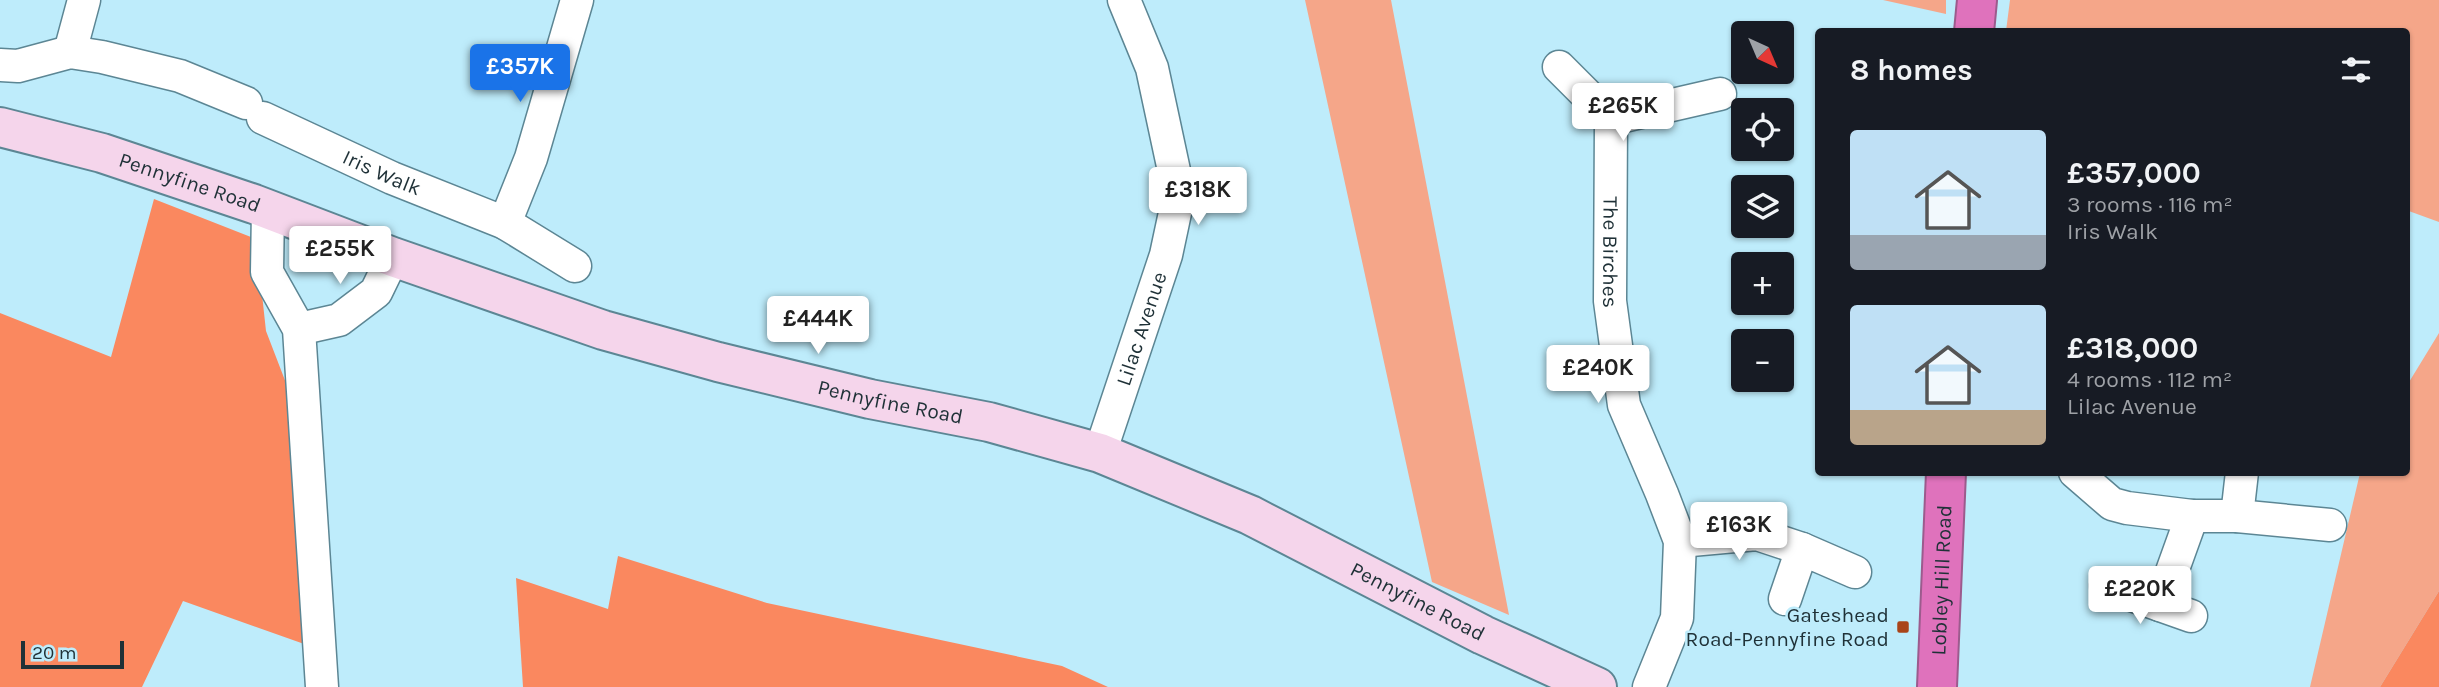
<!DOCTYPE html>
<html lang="en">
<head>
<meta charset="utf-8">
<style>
  :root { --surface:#171b24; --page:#242831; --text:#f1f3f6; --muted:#9ea1a6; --accent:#1a73e8 }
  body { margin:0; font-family:Karla,sans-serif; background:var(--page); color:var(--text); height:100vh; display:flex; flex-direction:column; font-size:26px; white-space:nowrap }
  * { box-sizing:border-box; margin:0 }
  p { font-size:23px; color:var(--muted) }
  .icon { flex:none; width:38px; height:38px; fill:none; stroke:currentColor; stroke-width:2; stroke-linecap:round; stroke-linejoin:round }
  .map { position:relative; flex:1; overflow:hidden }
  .sheet { position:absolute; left:1815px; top:28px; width:595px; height:448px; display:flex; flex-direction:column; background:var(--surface); border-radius:7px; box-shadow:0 2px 5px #0004 }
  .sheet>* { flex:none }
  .needle { width:46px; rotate:136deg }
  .controls { position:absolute; left:1731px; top:21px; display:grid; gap:14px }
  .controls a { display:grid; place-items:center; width:63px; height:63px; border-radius:7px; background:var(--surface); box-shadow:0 2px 5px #0004; font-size:35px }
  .scale { position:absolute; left:21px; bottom:18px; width:103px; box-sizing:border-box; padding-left:7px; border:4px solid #1f3137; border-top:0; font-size:19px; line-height:24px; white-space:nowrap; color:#1f3137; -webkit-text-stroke:5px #beecfb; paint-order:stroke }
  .price { position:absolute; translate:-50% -60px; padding:0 16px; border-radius:7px; background:#fff; color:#222; font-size:23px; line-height:46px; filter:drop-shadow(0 2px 4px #0008) }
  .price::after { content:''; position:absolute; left:50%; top:42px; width:21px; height:16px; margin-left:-10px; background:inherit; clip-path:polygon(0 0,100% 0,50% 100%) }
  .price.active { background:var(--accent); color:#fff }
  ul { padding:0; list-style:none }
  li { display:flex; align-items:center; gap:21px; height:175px; padding:0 35px }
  li span { display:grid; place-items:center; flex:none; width:196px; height:140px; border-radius:7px; color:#555 }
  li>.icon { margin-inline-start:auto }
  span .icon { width:84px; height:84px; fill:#fffc; stroke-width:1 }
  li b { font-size:30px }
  h2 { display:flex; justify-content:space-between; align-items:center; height:84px; padding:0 35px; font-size:30px }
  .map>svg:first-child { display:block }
  .green { fill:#f5a689 }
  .forest { fill:#fa885f }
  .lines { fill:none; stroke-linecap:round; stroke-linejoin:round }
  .street-casing { stroke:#5c8694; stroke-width:35 }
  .secondary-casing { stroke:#5c8694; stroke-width:42 }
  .highway-casing { stroke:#9c5b8d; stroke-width:42 }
  .street { stroke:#fff; stroke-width:32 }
  .secondary { stroke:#f5d5eb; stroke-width:38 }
  .highway { stroke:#df72bc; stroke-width:38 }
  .poi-dot { fill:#a94419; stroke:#beecfb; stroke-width:2.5 }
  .labels { text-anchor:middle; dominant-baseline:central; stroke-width:5; stroke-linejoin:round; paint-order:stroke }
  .street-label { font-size:21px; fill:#1f3137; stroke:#beecfb }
  .poi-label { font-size:21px; fill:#1f3137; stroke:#beecfb; text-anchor:end }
</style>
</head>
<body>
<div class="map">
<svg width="2439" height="687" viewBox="0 0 2439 687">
  <rect width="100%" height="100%" fill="#beecfb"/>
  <path class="green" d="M1305,0h86l118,615 -77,-33z
    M1883,0h63v14z
    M2010,0h429v222l-33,-12v-178l-400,-1z
    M2439,333v258l-59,96h-70l50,-214 46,-1v-85z"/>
  <path class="forest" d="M154,199l102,40 10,92 30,78 11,236 -124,-44 -41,86h-142v-374l111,44z
    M618,556l149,47 295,63 46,21h-585l-7,-109 92,31z
    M2439,591v96h-59z"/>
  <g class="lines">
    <defs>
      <g id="street">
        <path d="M70,52l14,-52"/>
        <path d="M0,65l18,1 52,-14 32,5 78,19 66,27"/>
        <path d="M1559,67l52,52 109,-25"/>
        <path id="s1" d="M263,118l129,60 113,45 70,43"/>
        <path id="s2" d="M1611,119l-1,182 14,104 38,89 18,47 -3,77 -28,69"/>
        <path d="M268,209l-1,63 32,57 23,358"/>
        <path d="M505,223l26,-65 46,-158"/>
        <path d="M299,329l40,-9 37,-28 17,-35"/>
        <path id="s3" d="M1100,453l66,-198 13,-61 -27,-126 -28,-68"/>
        <path d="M2075,472l37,32 15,4 65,8h45l93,9"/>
        <path d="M2237,516l5,-44"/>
        <path d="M1680,541l77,-7 45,15"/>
        <path d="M2106,586l85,30"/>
        <path d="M1785,599l17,-50 53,23"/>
        <path d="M2160,605l32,-89"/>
      </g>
      <g id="secondary">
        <path id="s4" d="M0,127l102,26 152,51 139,53 210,73 115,32 152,37 119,23 111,31 150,62 233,120 114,52"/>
      </g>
      <g id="highway">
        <path d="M1974,32l3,-32"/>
        <path id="s5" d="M1937,687l9,-215"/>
      </g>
    </defs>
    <use href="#street" class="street-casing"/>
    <use href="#secondary" class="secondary-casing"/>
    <use href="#highway" class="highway-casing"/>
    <use href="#street" class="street"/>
    <use href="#secondary" class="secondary"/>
    <use href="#highway" class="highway"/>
  </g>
  <rect class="poi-dot" x="1896" y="620" width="14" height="14" rx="3.5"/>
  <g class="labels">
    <g class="street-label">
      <text stroke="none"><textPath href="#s1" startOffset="131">Iris Walk</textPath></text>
      <text stroke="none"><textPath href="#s4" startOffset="198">Pennyfine Road</textPath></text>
      <text stroke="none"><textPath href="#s2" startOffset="133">The Birches</textPath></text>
      <text stroke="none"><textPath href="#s3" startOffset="131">Lilac Avenue</textPath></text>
      <text stroke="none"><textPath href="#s4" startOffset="933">Pennyfine Road</textPath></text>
      <text stroke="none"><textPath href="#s5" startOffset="107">Lobley Hill Road</textPath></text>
      <text stroke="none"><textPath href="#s4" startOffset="1500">Pennyfine Road</textPath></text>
    </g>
    <g class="poi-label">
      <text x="1889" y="615">Gateshead<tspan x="1889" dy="24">Road-Pennyfine Road</tspan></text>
    </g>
  </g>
</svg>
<div class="controls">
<a><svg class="needle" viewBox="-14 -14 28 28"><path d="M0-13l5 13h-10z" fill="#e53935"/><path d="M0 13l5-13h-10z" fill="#9ea1a6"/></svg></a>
<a><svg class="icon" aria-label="locate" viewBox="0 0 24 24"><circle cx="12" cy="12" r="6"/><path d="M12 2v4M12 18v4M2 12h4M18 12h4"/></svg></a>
<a><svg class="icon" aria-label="layers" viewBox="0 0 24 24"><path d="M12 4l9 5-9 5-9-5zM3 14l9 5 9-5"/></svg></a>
<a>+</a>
<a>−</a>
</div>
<div class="scale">20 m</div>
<b class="price active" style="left:520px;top:104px">£357K</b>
<b class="price" style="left:1623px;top:143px">£265K</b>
<b class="price" style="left:1198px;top:227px">£318K</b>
<b class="price" style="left:340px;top:286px">£255K</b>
<b class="price" style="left:818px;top:356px">£444K</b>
<b class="price" style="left:1598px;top:405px">£240K</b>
<b class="price" style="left:1739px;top:562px">£163K</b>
<b class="price" style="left:2140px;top:626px">£220K</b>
<section class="sheet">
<h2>8 homes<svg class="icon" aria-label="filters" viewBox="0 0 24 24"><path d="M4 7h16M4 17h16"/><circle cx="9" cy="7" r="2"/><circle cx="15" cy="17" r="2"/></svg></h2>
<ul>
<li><span style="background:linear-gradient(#bfe0f5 75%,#9aa5b1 0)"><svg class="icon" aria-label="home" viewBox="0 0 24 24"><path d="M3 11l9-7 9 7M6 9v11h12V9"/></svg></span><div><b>£357,000</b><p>3 rooms · 116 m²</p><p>Iris Walk</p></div></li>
<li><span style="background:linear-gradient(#bfe0f5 75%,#b9a48a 0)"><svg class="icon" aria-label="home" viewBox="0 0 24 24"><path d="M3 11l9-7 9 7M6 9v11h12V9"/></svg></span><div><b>£318,000</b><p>4 rooms · 112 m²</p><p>Lilac Avenue</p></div></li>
</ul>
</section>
</div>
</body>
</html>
